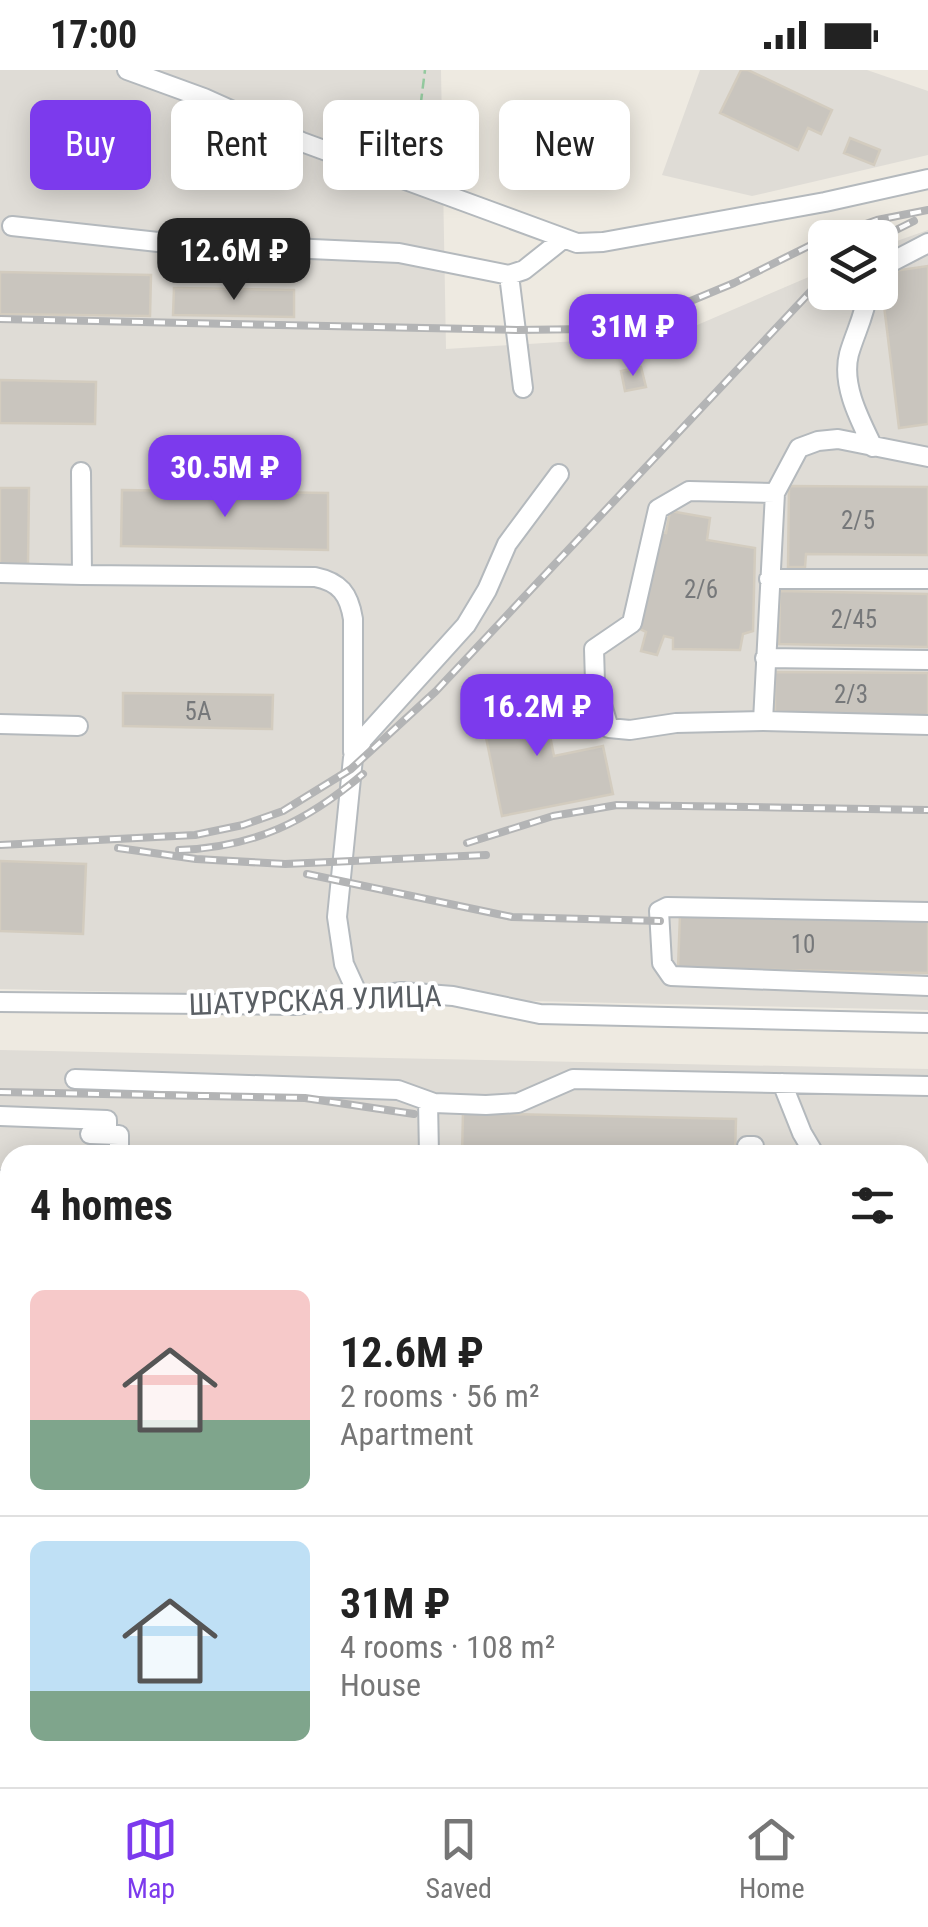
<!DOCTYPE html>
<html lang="en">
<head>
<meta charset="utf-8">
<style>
  :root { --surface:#fff; --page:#f6f6f6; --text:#222; --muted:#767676; --line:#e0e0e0; --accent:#7c3aed }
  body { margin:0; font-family:"Roboto Condensed",sans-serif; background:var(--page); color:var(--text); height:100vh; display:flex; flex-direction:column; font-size:38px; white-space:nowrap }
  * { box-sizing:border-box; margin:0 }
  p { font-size:32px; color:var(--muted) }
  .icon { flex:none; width:55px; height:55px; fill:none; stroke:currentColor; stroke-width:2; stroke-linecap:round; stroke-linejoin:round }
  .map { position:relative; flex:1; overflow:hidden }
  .side { position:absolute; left:0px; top:1075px; width:930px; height:642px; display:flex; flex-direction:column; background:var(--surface); border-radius:30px 30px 0 0; box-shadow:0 5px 25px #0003 }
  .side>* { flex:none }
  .guide { position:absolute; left:30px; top:30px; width:870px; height:90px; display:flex; gap:20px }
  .controls { position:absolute; left:808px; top:150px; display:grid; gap:20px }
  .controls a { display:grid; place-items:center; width:90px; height:90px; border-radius:15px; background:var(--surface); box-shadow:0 5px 25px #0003; font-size:50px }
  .price { position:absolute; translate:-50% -85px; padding:0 22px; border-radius:20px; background:var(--accent); color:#fff; font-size:32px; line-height:65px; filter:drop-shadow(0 2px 5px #0008) }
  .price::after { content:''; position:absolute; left:50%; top:60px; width:30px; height:22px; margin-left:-15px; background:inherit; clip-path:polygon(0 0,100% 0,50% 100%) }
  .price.on { background:#222; color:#fff }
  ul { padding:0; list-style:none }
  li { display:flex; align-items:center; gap:30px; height:250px; padding:0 30px }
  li+li { border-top:2px solid var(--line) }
  li span { display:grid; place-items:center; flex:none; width:280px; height:200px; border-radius:15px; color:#555 }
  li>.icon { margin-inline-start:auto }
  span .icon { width:120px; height:120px; fill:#fffc; stroke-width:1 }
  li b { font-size:42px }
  h2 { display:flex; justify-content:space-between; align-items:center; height:120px; padding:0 30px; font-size:42px }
  .tag { padding:0 35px; border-radius:15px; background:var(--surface); box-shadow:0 5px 25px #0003; font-size:35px; line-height:90px }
  .tag.on { background:var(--accent); color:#fff }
  .status { display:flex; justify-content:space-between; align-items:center; height:70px; padding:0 50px; background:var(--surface); direction:ltr }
  .status svg { height:28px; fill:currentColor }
  .dock { display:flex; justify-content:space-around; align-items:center; height:140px; border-top:2px solid var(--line); background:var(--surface); font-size:28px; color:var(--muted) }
  .dock a { display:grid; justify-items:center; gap:5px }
  .dock .on { color:var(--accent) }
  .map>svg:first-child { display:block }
  .industrial { fill:#dfdcd6; fill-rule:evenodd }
  .building { fill:#c9c5be; stroke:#d3ccbf; stroke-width:2.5 }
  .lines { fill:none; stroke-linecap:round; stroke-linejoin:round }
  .minor-casing { stroke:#b4b9bd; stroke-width:22 }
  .path { stroke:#94ca9f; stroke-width:2.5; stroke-dasharray:10 5; stroke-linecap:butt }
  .minor { stroke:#fff; stroke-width:18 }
  .rail-casing { stroke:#b3b4b5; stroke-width:8 }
  .rail { stroke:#fff; stroke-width:4; stroke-dasharray:11; stroke-linecap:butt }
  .labels { text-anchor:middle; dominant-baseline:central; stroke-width:8; stroke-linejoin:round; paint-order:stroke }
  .number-label { font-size:25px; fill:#76787a }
  .street-label { font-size:30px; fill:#5a5f64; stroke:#fff }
</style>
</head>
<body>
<div class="status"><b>17:00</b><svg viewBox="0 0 49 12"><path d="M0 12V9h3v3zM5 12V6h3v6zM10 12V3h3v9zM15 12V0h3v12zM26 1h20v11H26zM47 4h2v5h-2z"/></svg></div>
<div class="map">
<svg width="928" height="1717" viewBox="0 0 928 1717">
  <rect width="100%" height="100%" fill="#eeeae1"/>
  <path class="industrial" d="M0,0h441l5,279 228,-14 151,-65v22h55v-45l48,-17v780l-928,-21z
    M700,0h167l61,21v64l-176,41 -90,-21z
    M0,980l928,19v718h-928zM10,1085h910v623h-910z"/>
  <path class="building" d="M741,0h7l84,40 -11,24 -13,-6 -10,22 -78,-37z
    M850,68l30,12 -6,15 -30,-12z
    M928,196v158l-29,4 -19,-155z
    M0,202l151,3 -1,41 -150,-2z
    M174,218l120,2v27l-121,-2z
    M641,297l5,20 -21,4 -4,-20z
    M0,310l96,2 -1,42 -95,-1z
    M789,416l139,1v68l-122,-1 -1,13h-17z
    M0,418h29l-1,76 -28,-1z
    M122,420l206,3v57l-207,-4z
    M670,441l40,7 -3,22 48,8 -2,83 -10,3 -3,16 -67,-1v-11l-9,-2 -7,19 -16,-4 5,-19 -6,-3 20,-97 6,1z
    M780,521l148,3v53l-149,-3z
    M775,602l153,1v43l-153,-2z
    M541,620l13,66 49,-10 10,48 -111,22 -23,-113z
    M123,623l150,2 -1,34 -149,-3z
    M0,791l86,3 -3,70 -83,-3z
    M680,845l248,6v52l-250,-5z
    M463,1043l273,6 -1,36h-273z"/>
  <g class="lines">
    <defs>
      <path id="minor" d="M127,0l77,28 98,44 275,101 26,-1 222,-40 103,-23
        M12,156l146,16 241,11 110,22 15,-5 39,-31
        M880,198l48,-25
        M509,205l14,113
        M868,222c-3,23 -13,41 -19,62 -8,31 11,66 24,93
        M928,387l-90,-18 -20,2 -19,7 -24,45 -12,228 165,4
        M81,402l1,103 233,2c25,5 34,17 38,42v133
        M0,503l82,2
        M769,509h159
        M765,588l163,2
        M763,651l-87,2 -46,7 -21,-2 -14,-46 -1,-33 38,-26 26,-114 31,-18 86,2
        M0,654l78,2
        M928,842l-261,-5 -8,4 3,52 9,13 257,10
        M359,927l-15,-33 -7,-47 16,-159 10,-19 103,-114 21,-35 20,-46 52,-70
        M0,932l295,3 107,-13 51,4 87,18 388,9
        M75,1009l323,11 36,13 52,2 32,-2 55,-24 355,7
        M782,1013l20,50 13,22
        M428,1031l1,54
        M0,1046l107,4v14
        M90,1064l29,1v20
        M747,1076h7v9
        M0,1110h10
        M920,1135h8
        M1,1180l9,1
        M920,1215l8,-1
        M0,1302l10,-3
        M0,1352l10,17
        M920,1363l8,1
        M0,1385l10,1
        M920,1412h8
        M0,1430h10
        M0,1534h10
        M920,1576h8
        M0,1675h10
        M920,1688h8
        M410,1717v-9"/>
    </defs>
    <use href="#minor" class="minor-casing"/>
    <path class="path" d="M408,92l10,-37 7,-55"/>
    <use href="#minor" class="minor"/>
    <defs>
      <path id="rail" d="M826,168l51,-18 51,-10
        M880,168l34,-17
        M0,249l517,11 71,-1 47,-10 46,-14 53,-22 91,-45
        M467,773l86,-27 64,-11 311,5
        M0,775l195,-10 48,-10 40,-14 68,-42 85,-78 389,-415
        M118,778l78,11 89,5 201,-9
        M179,780c76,-3 127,-28 184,-76
        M307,804l205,43 148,4
        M0,1022l305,6 109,16
        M0,1700h10
        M323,1708l412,9"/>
    </defs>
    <use href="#rail" class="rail-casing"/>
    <use href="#rail" class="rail"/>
  </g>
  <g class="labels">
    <g class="number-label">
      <text x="858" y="450">2/5</text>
      <text x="701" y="519">2/6</text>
      <text x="854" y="549">2/45</text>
      <text x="851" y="624">2/3</text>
      <text x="198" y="641">5А</text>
      <text x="803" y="874">10</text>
    </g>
    <g class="street-label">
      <text transform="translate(315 930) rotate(-2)">ШАТУРСКАЯ УЛИЦА</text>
    </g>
  </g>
</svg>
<div class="controls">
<a><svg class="icon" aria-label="layers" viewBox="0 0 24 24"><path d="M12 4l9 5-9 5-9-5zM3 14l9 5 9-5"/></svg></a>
</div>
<b class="price on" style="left:234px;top:233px">12.6M ₽</b>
<b class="price" style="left:633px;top:309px">31M ₽</b>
<b class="price" style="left:225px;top:450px">30.5M ₽</b>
<b class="price" style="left:537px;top:689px">16.2M ₽</b>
<div class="guide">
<a class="tag on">Buy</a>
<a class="tag">Rent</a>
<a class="tag">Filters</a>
<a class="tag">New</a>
</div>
<section class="side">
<h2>4 homes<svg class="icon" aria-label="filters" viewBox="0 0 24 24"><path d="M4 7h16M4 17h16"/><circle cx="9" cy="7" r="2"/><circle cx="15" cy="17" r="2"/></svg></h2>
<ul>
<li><span style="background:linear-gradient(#f6c9c9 65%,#7fa58c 0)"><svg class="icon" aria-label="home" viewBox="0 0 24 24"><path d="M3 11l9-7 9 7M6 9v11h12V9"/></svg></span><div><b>12.6M ₽</b><p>2 rooms · 56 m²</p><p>Apartment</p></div></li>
<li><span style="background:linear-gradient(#bfe0f5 75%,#7fa58c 0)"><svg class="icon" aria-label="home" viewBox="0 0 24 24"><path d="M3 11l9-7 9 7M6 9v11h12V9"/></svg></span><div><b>31M ₽</b><p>4 rooms · 108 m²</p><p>House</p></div></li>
</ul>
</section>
</div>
<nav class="dock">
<a class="on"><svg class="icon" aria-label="map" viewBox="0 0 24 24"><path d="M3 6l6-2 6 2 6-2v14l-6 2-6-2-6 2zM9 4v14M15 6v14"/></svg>Map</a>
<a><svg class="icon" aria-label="saved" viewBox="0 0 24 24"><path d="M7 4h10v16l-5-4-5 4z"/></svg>Saved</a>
<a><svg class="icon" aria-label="home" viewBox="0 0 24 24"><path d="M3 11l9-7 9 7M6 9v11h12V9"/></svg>Home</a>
</nav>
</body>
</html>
